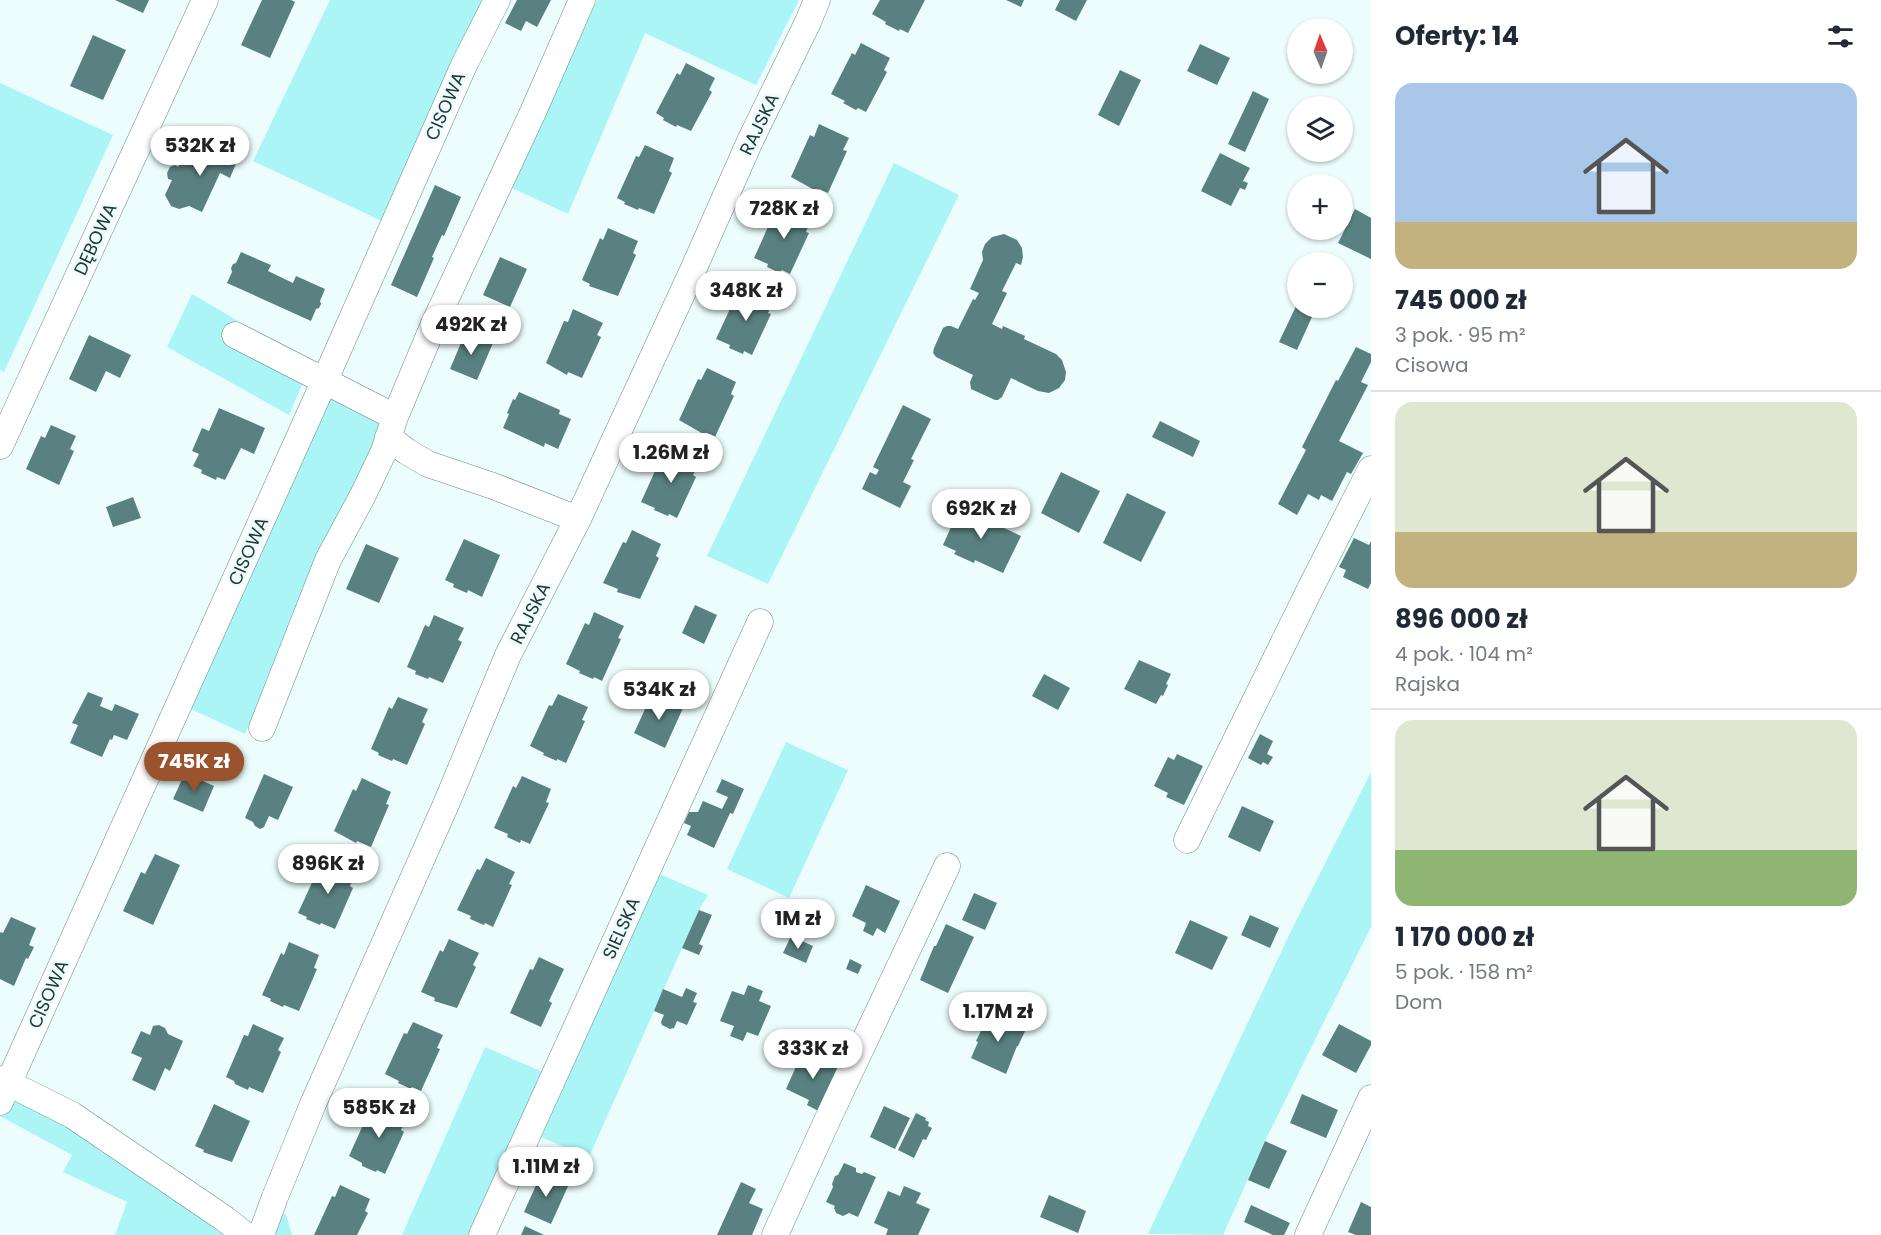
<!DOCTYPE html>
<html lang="pl">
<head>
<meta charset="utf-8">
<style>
  :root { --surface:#fff; --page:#f2f2f3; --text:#1f2937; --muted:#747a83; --line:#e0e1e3; --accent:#9a532c }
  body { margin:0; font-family:Poppins,sans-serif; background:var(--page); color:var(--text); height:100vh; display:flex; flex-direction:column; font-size:22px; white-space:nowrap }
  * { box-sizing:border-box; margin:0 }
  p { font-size:20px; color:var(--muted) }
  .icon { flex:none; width:33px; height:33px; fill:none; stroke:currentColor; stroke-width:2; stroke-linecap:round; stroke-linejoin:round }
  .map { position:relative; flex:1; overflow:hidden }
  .sheet { display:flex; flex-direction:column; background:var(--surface); width:510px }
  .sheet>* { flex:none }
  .needle { width:39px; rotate:358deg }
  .fabs { position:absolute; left:1287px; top:18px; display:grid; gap:12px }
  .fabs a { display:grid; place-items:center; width:66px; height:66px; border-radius:50%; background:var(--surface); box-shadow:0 2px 4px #0004; font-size:30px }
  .price { position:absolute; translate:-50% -51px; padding:0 14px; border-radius:21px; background:#fff; color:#222; font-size:20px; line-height:39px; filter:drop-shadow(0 2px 3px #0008) }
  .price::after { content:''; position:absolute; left:50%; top:36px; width:18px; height:14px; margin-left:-9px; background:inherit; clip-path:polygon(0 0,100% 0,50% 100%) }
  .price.selected { background:var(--accent); color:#fff }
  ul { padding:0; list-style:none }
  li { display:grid; align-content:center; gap:12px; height:318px; padding:0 24px }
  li+li { border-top:2px solid var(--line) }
  li span { display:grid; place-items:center; height:186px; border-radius:18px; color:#555 }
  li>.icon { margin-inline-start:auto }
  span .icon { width:108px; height:108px; fill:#fffc; stroke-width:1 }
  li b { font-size:26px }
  h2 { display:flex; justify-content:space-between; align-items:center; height:72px; padding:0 24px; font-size:26px }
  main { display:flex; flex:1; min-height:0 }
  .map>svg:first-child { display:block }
  .green { fill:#abf5f7 }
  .building { fill:#5a8181 }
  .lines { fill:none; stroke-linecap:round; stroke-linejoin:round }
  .minor-casing { stroke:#668c8d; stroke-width:27 }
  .minor { stroke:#fff; stroke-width:26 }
  .labels { text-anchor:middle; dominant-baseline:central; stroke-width:6; stroke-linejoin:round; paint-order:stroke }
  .street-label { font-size:18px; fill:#243535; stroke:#edfdfd }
</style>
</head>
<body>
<main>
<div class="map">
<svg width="1371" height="1235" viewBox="0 0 1371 1235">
  <rect width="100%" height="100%" fill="#edfdfd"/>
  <path class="green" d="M330,0h154l-102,221 -129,-60z
    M597,0h202l-43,85 -111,-52 -77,181 -56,-26z
    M0,83l113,52 -109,237 -4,-2z
    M894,163l65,32 -191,389 -61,-28z
    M192,294l48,28 -12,20 76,38 -15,35 -122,-68z
    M332,394l50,31 -137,309 -54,-25z
    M786,742l62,28 -59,128 -62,-29z
    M1371,772v155l-106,214 -42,94 -75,-1 143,-303z
    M655,872l53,23 -9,15 -110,247 -51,-21z
    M485,1047l58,25 -73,163h-68z
    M25,1100l75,41 -2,9c44,22 86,54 125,85h-108l12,-33 -64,-30 9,-17 -72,-39 9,-12z
    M281,1212l5,3 6,20h-20z"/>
  <path class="building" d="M115,0h34l-6,13z
    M262,0h29l4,2 -25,56 -29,-13z
    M517,0h34l-14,27 -11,-6 -5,10 -16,-8z
    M880,0h45l-17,33 -8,-4 -1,2 -14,-7 1,-2 -14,-8z
    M1006,0h18l-3,7z
    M1060,0h27l-11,21 -21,-11z
    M93,35l33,15 -23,50 -33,-14z
    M861,43l29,15 -6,12 3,2 -21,40 -8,-4 -2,2 -13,-7 2,-2 -14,-7 21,-41 3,2z
    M1200,44l30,14 -13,27 -30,-14z
    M686,63l29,15 -6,12 3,2 -21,39 -14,-6 -1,2 -13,-7 1,-2 -8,-5 21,-40 3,2z
    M1120,70l21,10 -22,46 -21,-11z
    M1253,91l16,8 -24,53 -17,-8z
    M819,124l30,14 -6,12 4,1 -19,42 -9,-4 -1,3 -27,-15 19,-42 4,2z
    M219,139l23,10 -12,29 -10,-5 -18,39 -13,-6 -10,3 -8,-3 -6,-11 7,-15 -4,-1 -1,-6 3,-6 5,-2 3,2 6,-12 23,11z
    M645,145l29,13 -5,13 3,2 -18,41 -15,-6 -1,2 -14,-6 1,-2 -8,-4 19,-42 3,1z
    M1220,153l30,15 -7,13 5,2 -3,7 -5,-2 -9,18 -30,-15z
    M435,185l26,12 -17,39 -2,-1 -10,22 2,1 -17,39 -26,-12z
    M782,205l29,14 -5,13 3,1 -19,41 -8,-4 -2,3 -13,-6 1,-3 -14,-6 19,-42 3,2z
    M1355,209l16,9v41l-33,-16z
    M608,228l30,13 -5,12 3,2 -18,41 -29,-10 1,-2 -8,-4 18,-42 3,2z
    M1004,234l13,6 5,8 1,9 -2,8 -5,-2 -14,28 5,2 -15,31 10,5 1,-3 22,10 -1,3 32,15 6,6 4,12 -1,8 -6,8 -10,5 -11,-2 -27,-13 -9,19 -4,3h-3l-24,-11 -1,-7 3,-7 -37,-18 -3,-4 1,-5 9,-20 4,-2h4l7,3 15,-30 2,1 4,-7 -9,-4 13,-29 -1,-8 3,-8 7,-7z
    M241,252l30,13 -3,6 25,12 3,-7 29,13 -5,12 1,3 -2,4 -3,1 -5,12 -84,-38 5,-11 -1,-4 2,-4 3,-1z
    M500,257l27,12 -17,38 -27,-12z
    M744,287l30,13 -6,13 3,1 -19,41 -8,-4 -1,3 -14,-6 1,-3 -14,-6 19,-41 4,1z
    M1298,302v6h18l-19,42 -18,-8z
    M573,309l30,14 -6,12 4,2 -19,41 -14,-6 -1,3 -21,-12 18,-42 4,1z
    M466,331l27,12 -16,37 -27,-11z
    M89,335l42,20 -11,23 -14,-7 -10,21 -27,-13z
    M1356,347l15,7v8l-10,20 7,3 -29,56 24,12 -12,21 -4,-2 -15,29 -11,-6 -2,5 -11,-6 -11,21 -19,-11 28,-54 -4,-3 34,-67 2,1z
    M707,368l29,14 -5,12 3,2 -19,41 -9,-4 -1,2 -26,-15 19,-41 3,1z
    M519,392l41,18 -1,4 12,5 -13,30 -13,-6 -1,4 -41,-19 6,-14 -2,-1 6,-14 2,1z
    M903,405l28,14 -20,40 3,1 -11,22 8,4 -11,22 -38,-19 8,-17 6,3 3,-5 -6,-3z
    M219,408l46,20 -11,26 -13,-6 -16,32 -8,-3 -1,3 -15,-7 1,-3 -9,-4 6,-12 -7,-3 10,-23 7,3z
    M1160,421l40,20 -7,16 -41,-20z
    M51,425l25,11 -6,13 4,2 -15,34 -33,-16 15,-33 4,2z
    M669,449l30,14 -6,12 3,2 -19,41 -8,-4 -1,2 -14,-6 1,-2 -14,-6 19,-42 3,2z
    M1061,472l39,19 -21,42 -38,-20z
    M1127,493l39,19 -25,50 -38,-19z
    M133,497l8,21 -28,9 -7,-20z
    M960,507l13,7 2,-3 19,9 -1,3 28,13 -18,37 -28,-13 -1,3 -20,-9 2,-3 -13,-6z
    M632,530l29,14 -5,12 3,2 -19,41 -23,-7 1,-3 -15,-6 20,-41 3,1z
    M1354,538l15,7 2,-4v42l-3,6 -25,-12 3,-7 -7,-3z
    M464,539l36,16 -18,42 -14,-7 -1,3 -14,-6 1,-3 -9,-4z
    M366,544l33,14 -20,45 -33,-14z
    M695,605l22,10 -13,29 -22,-11z
    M594,612l30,14 -6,12 3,1 -19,42 -8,-4 -1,2 -14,-6 1,-2 -14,-7 19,-41 4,2z
    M434,615l30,13 -6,12 4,2 -19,41 -14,-6 -1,2 -13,-5 1,-3 -9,-4 18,-42 4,2z
    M1139,660l32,14 -5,10 2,1 -5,11 -2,-1 -5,9 -32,-15z
    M1044,674l26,14 -12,22 -26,-14z
    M88,692l15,6 -3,8 12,5 3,-7 24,10 -12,26 -13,-5 -2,5 -2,-1 -8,18 -32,-14 8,-18 -6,-2z
    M558,694l30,13 -6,13 3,1 -19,42 -9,-4v2l-14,-6 1,-2 -14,-7 19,-41 3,1z
    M652,694l31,14 -18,40 -31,-15z
    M398,697l30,12 -6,13 3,2 -18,41 -14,-6 -1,2 -14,-6 1,-2 -8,-4 18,-42 3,2z
    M1260,734l13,7 -6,13 6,3 -5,8 -5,-3 -2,3 -13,-7z
    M1177,754l26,12 -19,39 -18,-8 2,-4 -14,-7 14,-29 6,3z
    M185,773l29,13 -11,26 -30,-13z
    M264,774l29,13 -15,33 -9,-4 -5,11 -4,2 -5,-3 -2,-4 -8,-4z
    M522,776l29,13 -5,13 3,1 -19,41 -9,-4 -1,3 -13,-6 1,-3 -14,-6 19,-42 3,2z
    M362,778l29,14 -5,12 3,1 -18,42 -14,-6 -1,2 -22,-12 19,-42 3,2z
    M722,779l22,10 -11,25 -3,-1 -16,35 -27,-13 4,-9 -7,-3 5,-11h9l5,-11 19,8 6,-12 -12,-5z
    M1242,806l32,15 -14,31 -32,-15z
    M155,854l25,11 -27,60 -30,-14 18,-39 4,2z
    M486,858l29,14 -6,12 3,1 -19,42 -8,-4 -1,2 -14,-6 1,-3 -14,-6 20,-41 3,1z
    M325,860l30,14 -5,12 3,2 -18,41 -14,-6 -1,2 -14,-6 1,-2 -9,-4 19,-41 3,1z
    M866,885l34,16 -15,32 -8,-5 -4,8 -10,-5 3,-8 -14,-7z
    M974,893l23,10 -12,27 -23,-10z
    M699,910l13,5 -13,29 4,2 -4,9 -17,-7z
    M1250,915l29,13 -9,20 -29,-13z
    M11,917l25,11 -7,17 5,2 -6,12 -2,-1 -12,28 -14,-7v-47l3,1z
    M1190,920l38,17 -16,33 -37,-17z
    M946,924l28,13 -26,56 -28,-13 14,-34h2z
    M791,936l22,10 -7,17 -23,-10z
    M449,939l30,14 -6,12 3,2 -19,41 -23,-7 1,-3 -14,-6 19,-42 3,2z
    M289,942l30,13 -5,13 3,1 -18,42 -15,-6 -1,2 -13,-6 1,-2 -9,-4 19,-42 3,2z
    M539,957l25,12 -15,32 3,2 -11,24 -31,-14 20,-44 3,1z
    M850,959l12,6 -4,9 -12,-5z
    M748,985l15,6 -4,10 12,5 -13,30 -11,-4 -4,9 -13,-5 4,-10 -14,-5 12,-30 12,4z
    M686,988l11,5 -4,9 4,1 -10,22 -10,-4 -3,7 -4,1 -8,-4 -1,-3 3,-7 -10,-4 9,-22 19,8z
    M990,1013l36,16 -8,17h-1l-11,28 -35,-16 7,-16 -2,-1z
    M413,1022l30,13 -6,13 3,1 -19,42 -9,-4 -1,2 -13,-6 1,-2 -14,-7 19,-41 3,1z
    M253,1024l31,14 -6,12 3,2 -18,41 -14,-6 -1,3 -13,-6 -1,-3 -8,-4 18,-42 4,1z
    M1339,1024l32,17v4l-15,28 -34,-18z
    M159,1025l6,3 3,6 15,7 -13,30 -5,-3 -10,23 -23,-11 10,-22 -11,-5 10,-22 9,4 3,-9z
    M803,1051l38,17 -21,44 -13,-7 2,-5 -23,-11z
    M1302,1094l36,16 -12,28 -36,-15z
    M377,1103l30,15 -6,12 3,2 -19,42 -8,-4 -1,2 -14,-6v-3l-13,-7 19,-42 3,2z
    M214,1104l36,17 -18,41 -29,-10 1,-2 -9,-4z
    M884,1106l26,12 -15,31 -25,-12z
    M916,1113l10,5 -1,2 4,2 -1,4 4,2 -6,12 -3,-1 -9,19 -16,-8z
    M1265,1141l22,10 -18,38 -21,-9z
    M844,1163l12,5v4l6,2 2,-2 12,5 -18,40 -9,-4 -6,3 -7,-3 -2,-5 1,-2 -9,-4 7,-15 -1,-3 3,-8 3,-1z
    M542,1172l27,12 -18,40 -27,-12z
    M741,1182l15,7 -7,14 14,6 -11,26h-35z
    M340,1185l30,14 -5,12 3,2 -11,22h-43l18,-39 3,1z
    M904,1186l17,7 -5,10 14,6 -12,26h-32l2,-6 -14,-6 14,-32 12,5z
    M1049,1195l37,16 -8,22 -38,-16z
    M1361,1202l10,5v28h-15l-8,-3z
    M1251,1205l39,18 -6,12h-11l-29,-13z
    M525,1226l19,9h-23z"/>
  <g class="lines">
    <defs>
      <path id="minor" d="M235,335l160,82
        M388,437l18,14 22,13 65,22 85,33
        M0,446l205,-446
        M262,728l66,-168 35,-65 21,-44 11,-34 39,-93 99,-212 49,-112
        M1187,840l123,-251 61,-120
        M0,1079l72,36 153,104 20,16
        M0,1102l324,-720 140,-317 33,-65
        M261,1235l14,-38 38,-93 134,-302 61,-147 70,-136 115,-249 57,-129 58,-119 9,-22
        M482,1235l278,-613
        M775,1235l56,-123 116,-246
        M1308,1235l63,-137"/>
    </defs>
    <use href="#minor" class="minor-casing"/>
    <use href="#minor" class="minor"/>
  </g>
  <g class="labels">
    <g class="street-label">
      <text transform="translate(445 106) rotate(-66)">CISOWA</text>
      <text transform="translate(759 124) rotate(-64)">RAJSKA</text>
      <text transform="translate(95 239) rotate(-65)">DĘBOWA</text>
      <text transform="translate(248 551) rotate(-66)">CISOWA</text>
      <text transform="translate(530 613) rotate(-63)">RAJSKA</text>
      <text transform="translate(621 928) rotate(-66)">SIELSKA</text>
      <text transform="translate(48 994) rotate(-66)">CISOWA</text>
    </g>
  </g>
</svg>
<div class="fabs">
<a><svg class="needle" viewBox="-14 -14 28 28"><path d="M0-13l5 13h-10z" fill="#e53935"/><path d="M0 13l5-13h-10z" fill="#747a83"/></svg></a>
<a><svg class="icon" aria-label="layers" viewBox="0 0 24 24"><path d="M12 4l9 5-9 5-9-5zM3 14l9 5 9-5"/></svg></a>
<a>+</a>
<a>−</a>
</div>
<b class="price" style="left:200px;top:177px">532K zł</b>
<b class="price" style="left:784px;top:240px">728K zł</b>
<b class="price" style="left:746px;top:322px">348K zł</b>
<b class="price" style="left:471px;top:356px">492K zł</b>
<b class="price" style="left:671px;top:484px">1.26M zł</b>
<b class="price" style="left:981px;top:540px">692K zł</b>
<b class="price" style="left:659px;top:721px">534K zł</b>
<b class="price selected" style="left:194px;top:793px">745K zł</b>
<b class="price" style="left:328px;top:895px">896K zł</b>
<b class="price" style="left:798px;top:950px">1M zł</b>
<b class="price" style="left:998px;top:1043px">1.17M zł</b>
<b class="price" style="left:813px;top:1080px">333K zł</b>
<b class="price" style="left:379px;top:1139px">585K zł</b>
<b class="price" style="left:546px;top:1198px">1.11M zł</b>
</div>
<section class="sheet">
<h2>Oferty: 14<svg class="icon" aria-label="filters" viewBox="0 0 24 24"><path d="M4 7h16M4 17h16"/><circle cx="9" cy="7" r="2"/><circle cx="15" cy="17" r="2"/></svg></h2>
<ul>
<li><span style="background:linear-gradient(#a9c7e8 75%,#c2b280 0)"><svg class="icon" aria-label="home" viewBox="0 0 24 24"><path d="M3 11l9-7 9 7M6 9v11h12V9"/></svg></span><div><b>745 000 zł</b><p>3 pok. · 95 m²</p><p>Cisowa</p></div></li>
<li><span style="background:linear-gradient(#dfe7d0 70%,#c2b280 0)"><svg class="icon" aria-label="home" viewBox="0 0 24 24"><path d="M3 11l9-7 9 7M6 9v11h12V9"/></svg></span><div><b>896 000 zł</b><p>4 pok. · 104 m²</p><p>Rajska</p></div></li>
<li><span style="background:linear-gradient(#dfe7d0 70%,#8fb573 0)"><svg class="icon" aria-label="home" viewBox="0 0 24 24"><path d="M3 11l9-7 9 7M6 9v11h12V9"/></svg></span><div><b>1 170 000 zł</b><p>5 pok. · 158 m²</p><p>Dom</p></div></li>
</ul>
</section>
</main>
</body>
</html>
